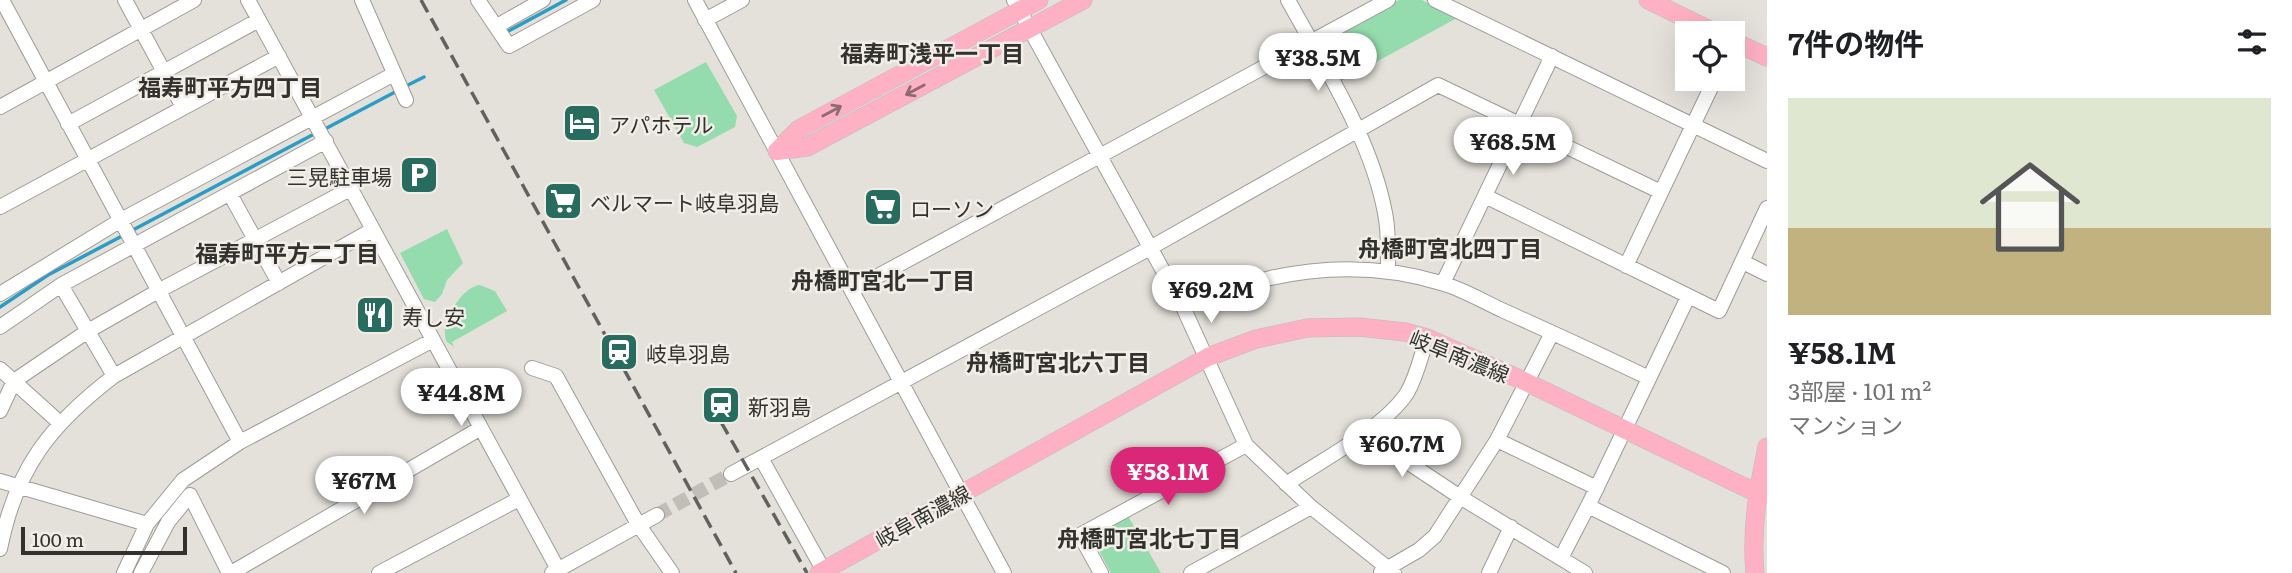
<!DOCTYPE html>
<html lang="ja">
<head>
<meta charset="utf-8">
<style>
  :root { --surface:#fff; --page:#f2f2f2; --text:#202124; --muted:#757577; --accent:#db2777 }
  body { margin:0; font-family:Literata,"Noto Sans JP",serif; background:var(--page); color:var(--text); height:100vh; display:flex; flex-direction:column; font-size:26px; white-space:nowrap }
  * { box-sizing:border-box; margin:0 }
  p { font-size:23px; color:var(--muted) }
  .icon { flex:none; width:38px; height:38px; fill:none; stroke:currentColor; stroke-width:2; stroke-linecap:round; stroke-linejoin:round }
  .map { position:relative; flex:1; overflow:hidden }
  .panel { display:flex; flex-direction:column; background:var(--surface); width:525px }
  .panel>* { flex:none }
  .controls { position:absolute; left:1675px; top:21px; display:grid; gap:14px }
  .controls a { display:grid; place-items:center; width:70px; height:70px; border-radius:0px; background:var(--surface); box-shadow:0 7px 28px #0002; font-size:35px }
  .scale { position:absolute; left:21px; bottom:18px; width:166px; box-sizing:border-box; padding-left:7px; border:4px solid #32312e; border-top:0; font-size:19px; line-height:24px; white-space:nowrap; color:#32312e; -webkit-text-stroke:5px #f0eee6; paint-order:stroke }
  .price { position:absolute; translate:-50% -60px; padding:0 16px; border-radius:24px; background:#fff; color:#222; font-size:23px; line-height:46px; filter:drop-shadow(0 2px 4px #0008) }
  .price::after { content:''; position:absolute; left:50%; top:42px; width:21px; height:16px; margin-left:-10px; background:inherit; clip-path:polygon(0 0,100% 0,50% 100%) }
  .price.selected { background:var(--accent); color:#fff }
  ul { padding:0; list-style:none }
  li { display:grid; align-content:center; gap:14px; height:371px; padding:0 21px }
  li span { display:grid; place-items:center; height:217px; border-radius:0px; color:#555 }
  li>.icon { margin-inline-start:auto }
  span .icon { width:126px; height:126px; fill:#fffc; stroke-width:1 }
  li b { font-size:30px }
  h2 { display:flex; justify-content:space-between; align-items:center; height:84px; padding:0 21px; font-size:30px }
  main { display:flex; flex:1; min-height:0 }
  .map>svg:first-child { display:block }
  .green { fill:#94dbad }
  .lines { fill:none; stroke-linecap:round; stroke-linejoin:round }
  .stream { stroke:#2c9cc6; stroke-width:3.5 }
  .minor-tunnel { stroke:#c0beb7; stroke-width:14; stroke-dasharray:14 7; stroke-linecap:butt }
  .minor-casing { stroke:#9e9c95; stroke-width:16 }
  .major-casing { stroke:#bdbdbc; stroke-width:19 }
  .minor { stroke:#fff; stroke-width:14 }
  .major { stroke:#feb1c2; stroke-width:18 }
  .rail { stroke:#62615d; stroke-width:3.5; stroke-dasharray:14 7; stroke-linecap:butt }
  .oneway { stroke:#8e6b71 }
  .labels { text-anchor:middle; dominant-baseline:central; stroke-width:5; stroke-linejoin:round; paint-order:stroke }
  .poi-label { font-size:21px; fill:#32312e; stroke:#f0eee6; text-anchor:start }
  .street-label { font-size:21px; fill:#32312e; stroke:#f0eee6 }
  .neighbourhood-label { font-size:23px; font-weight:bold; fill:#32312e; stroke:#f0eee6 }
</style>
</head>
<body>
<main>
<div class="map">
<svg width="1767" height="573" viewBox="0 0 1767 573">
  <rect width="100%" height="100%" fill="#e3e1d9"/>
  <path class="green" d="M1399,0h23l35,18 -116,63 -21,-37z
    M706,62l31,54 -2,11 -38,20 -13,-4 -30,-53z
    M447,229l16,34 -16,17 -5,14 -7,8 -11,-3 -24,-46z
    M480,285l15,6 12,20 -55,31 2,5 -8,-6c-1,-6 -2,-12 0,-17 5,-15 18,-37 34,-39z
    M1128,516l33,57h-50l-20,-37z"/>
  <g class="lines">
    <path class="stream" d="M503,34l63,-34
      M404,87l20,-10
      M323,130l74,-39
      M131,231l185,-98
      M0,307l48,-32 76,-40"/>
    <path class="minor-tunnel" d="M657,515l74,-41"/>
    <defs>
      <path id="minor" d="M2,0l238,442
        M125,0l58,107
        M248,0l312,573
        M362,0l44,100
        M478,0l31,46 84,-46
        M695,0l309,573
        M1014,0l169,307 63,138 65,62 83,66
        M1288,0c36,66 83,138 97,213 4,19 3,39 3,59
        M1435,0l332,161
        M705,20l37,-20
        M497,26l46,-26
        M0,107l194,-107
        M68,124l191,-104
        M230,194l49,89
        M1485,196l234,115 48,-103
        M0,207l279,-151
        M1743,262l24,12
        M1626,266l89,-187
        M1443,283l109,-227
        M61,285l53,91
        M852,290l536,-290
        M0,294l121,-74 273,-146
        M1183,307c82,-36 170,-51 258,-24 22,6 43,19 63,28 49,22 97,44 145,67
        M0,327l61,-42 265,-144
        M532,368l24,8 82,148 34,49
        M0,369l60,54
        M0,411l14,-30 74,-50 72,-41 190,-101
        M1364,433l96,64 125,76
        M1497,440l100,48
        M761,458l64,115
        M731,474l419,-226 288,-163 223,107
        M0,481l147,43
        M1286,484c35,-23 99,-57 121,-91 10,-17 14,-37 20,-55
        M1588,506l135,67
        M0,549c16,-81 50,-124 114,-173l258,-146
        M1561,558l27,-52 100,-209
        M1381,572l38,-22 16,-14 62,-96 55,-107
        M124,573l23,-49 36,-44 57,-38 193,-102
        M141,573l27,-51 22,-27 39,78
        M231,573l250,-145
        M379,573l140,-74
        M552,573l105,-58
        M1101,573l-21,-38 166,-90
        M1191,573l120,-66
        M1489,573l22,-46"/>
      <path id="major" d="M1648,0l68,33
        M1732,41l35,16
        M777,151l30,-4 276,-147
        M777,151l22,-22 240,-129
        M819,573l389,-216 48,-18 51,-11 52,-1 46,5 22,6 99,44 231,111 10,1
        M1755,573c-4,-43 3,-84 12,-126"/>
    </defs>
    <use href="#minor" class="minor-casing"/>
    <use href="#major" class="major-casing"/>
    <use href="#minor" class="minor"/>
    <use href="#major" class="major"/>
    <path class="rail" d="M421,0l315,573
      M721,422l86,151"/>
  </g>
  <defs><path id="oneway-shaft" d="M-6 0H5M1.5-3L5.5 0L1.5 3" fill="none" stroke-width="1.6" stroke-linecap="round" stroke-linejoin="round" transform="scale(1.75)"/></defs>
  <g class="oneway">
    <use href="#oneway-shaft" transform="translate(915 90) rotate(152)"/>
    <use href="#oneway-shaft" transform="translate(832 111) rotate(-28)"/>
  </g>
  <defs>
    <symbol id="hotel-square" viewBox="-11 -11 22 22"><rect x="-9" y="-9" width="18" height="18" rx="4" fill="#286c60" stroke="#f0eee6"/><path d="M-6-4.5h1.5V1H6V5H4.5V3h-9V5H-6ZM-4 0a1.8 1.8 0 1 1 3.6 0ZM.5 0V-2.5h3Q6-2.5 6 0Z" fill="#fff"/></symbol>
    <symbol id="parking-square" viewBox="-11 -11 22 22"><rect x="-9" y="-9" width="18" height="18" rx="4" fill="#286c60" stroke="#f0eee6"/><path d="M-3.5-5.5H1a3.5 3.5 0 0 1 0 7H-1V5.5H-3.5ZM-1-3.4V-.6H.8a1.4 1.4 0 0 0 0-2.8Z" fill="#fff"/></symbol>
    <symbol id="supermarket-square" viewBox="-11 -11 22 22"><rect x="-9" y="-9" width="18" height="18" rx="4" fill="#286c60" stroke="#f0eee6"/><path d="M-6-5.5h2.5l.6 2H6L4.5 2H-2.5L-4.4-4H-6ZM-1.5 3.2a1.3 1.3 0 1 0 .1 0ZM3 3.2a1.3 1.3 0 1 0 .1 0Z" fill="#fff"/></symbol>
    <symbol id="restaurant-square" viewBox="-11 -11 22 22"><rect x="-9" y="-9" width="18" height="18" rx="4" fill="#286c60" stroke="#f0eee6"/><path d="M-5-6h1v4h1v-4h1v4h1v-4h1v5L-1.5 .5V6h-2V.5L-5-1ZM5-6V6H3V1.5H1.5Q1.5-4 5-6Z" fill="#fff"/></symbol>
    <symbol id="station-square" viewBox="-11 -11 22 22"><rect x="-9" y="-9" width="18" height="18" rx="4" fill="#286c60" stroke="#f0eee6"/><path d="M-3-6H3Q5-6 5-4V2Q5 4 3 4L4.5 6H3L1.5 4h-3L-3 6H-4.5L-3 4Q-5 4-5 2V-4Q-5-6-3-6ZM-3.5-4v3h7v-3ZM-3.5 1v1.5H-2V1ZM2 1v1.5H3.5V1Z" fill="#fff"/></symbol>
  </defs>
  <g fill-rule="evenodd">
    <use href="#hotel-square" x="560" y="101" width="44" height="44"/>
    <use href="#parking-square" x="397" y="153" width="44" height="44"/>
    <use href="#supermarket-square" x="541" y="179" width="44" height="44"/>
    <use href="#supermarket-square" x="861" y="185" width="44" height="44"/>
    <use href="#restaurant-square" x="353" y="293" width="44" height="44"/>
    <use href="#station-square" x="597" y="330" width="44" height="44"/>
    <use href="#station-square" x="699" y="383" width="44" height="44"/>
  </g>
  <g class="labels">
    <g class="poi-label">
      <text x="609" y="123">アパホテル</text>
      <text x="392" y="175" text-anchor="end">三晃駐車場</text>
      <text x="590" y="201">ベルマート岐阜羽島</text>
      <text x="910" y="207">ローソン</text>
      <text x="402" y="315">寿し安</text>
      <text x="646" y="352">岐阜羽島</text>
      <text x="748" y="405">新羽島</text>
    </g>
    <g class="street-label">
      <text transform="translate(1460 355) rotate(22)">岐阜南濃線</text>
      <text transform="translate(922 515) rotate(-29)">岐阜南濃線</text>
    </g>
    <g class="neighbourhood-label">
      <text x="932" y="52">福寿町浅平一丁目</text>
      <text x="230" y="86">福寿町平方四丁目</text>
      <text x="1450" y="247">舟橋町宮北四丁目</text>
      <text x="287" y="252">福寿町平方二丁目</text>
      <text x="883" y="279">舟橋町宮北一丁目</text>
      <text x="1058" y="361">舟橋町宮北六丁目</text>
      <text x="1149" y="537">舟橋町宮北七丁目</text>
    </g>
  </g>
</svg>
<div class="controls">
<a><svg class="icon" aria-label="locate" viewBox="0 0 24 24"><circle cx="12" cy="12" r="6"/><path d="M12 2v4M12 18v4M2 12h4M18 12h4"/></svg></a>
</div>
<div class="scale">100 m</div>
<b class="price" style="left:1318px;top:93px">¥38.5M</b>
<b class="price" style="left:1513px;top:177px">¥68.5M</b>
<b class="price" style="left:1211px;top:325px">¥69.2M</b>
<b class="price" style="left:461px;top:428px">¥44.8M</b>
<b class="price" style="left:1402px;top:479px">¥60.7M</b>
<b class="price selected" style="left:1168px;top:507px">¥58.1M</b>
<b class="price" style="left:364px;top:516px">¥67M</b>
</div>
<section class="panel">
<h2>7件の物件<svg class="icon" aria-label="filters" viewBox="0 0 24 24"><path d="M4 7h16M4 17h16"/><circle cx="9" cy="7" r="2"/><circle cx="15" cy="17" r="2"/></svg></h2>
<ul>
<li><span style="background:linear-gradient(#dfe7d0 60%,#c2b280 0)"><svg class="icon" aria-label="home" viewBox="0 0 24 24"><path d="M3 11l9-7 9 7M6 9v11h12V9"/></svg></span><div><b>¥58.1M</b><p>3部屋 · 101 m²</p><p>マンション</p></div></li>
</ul>
</section>
</main>
</body>
</html>
